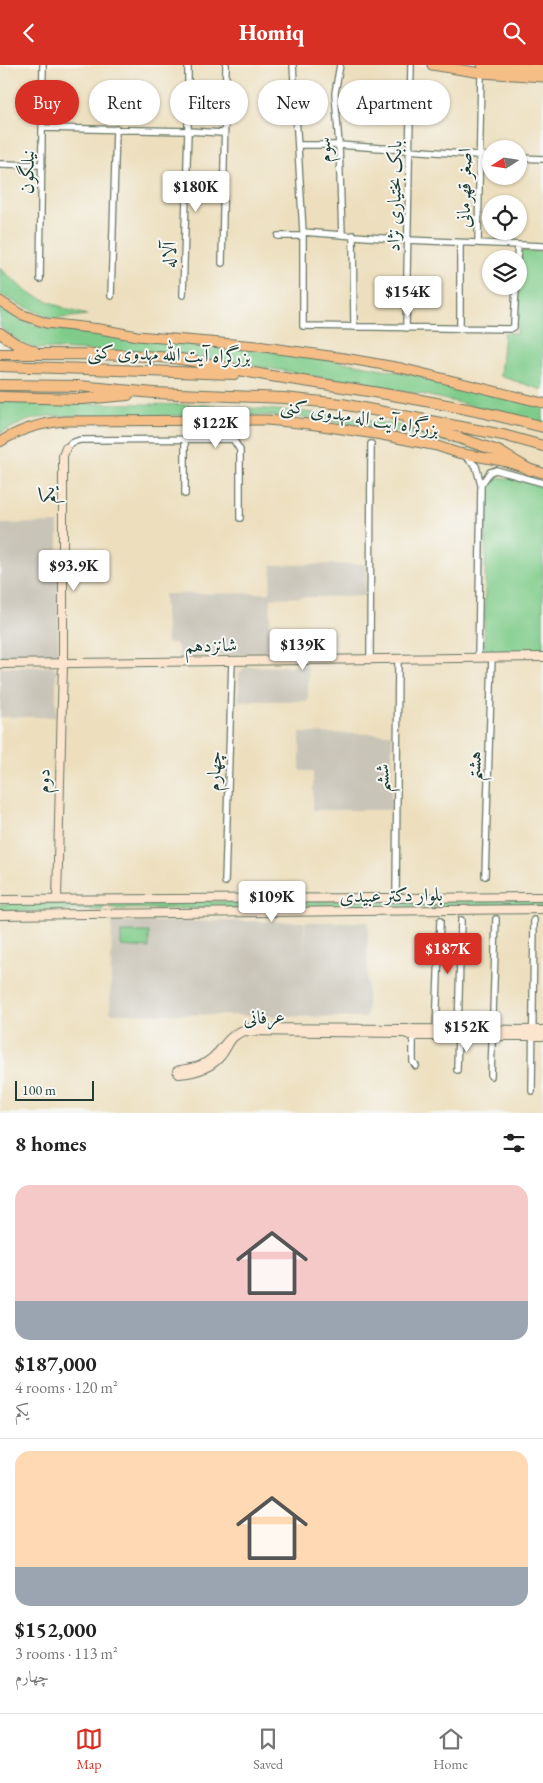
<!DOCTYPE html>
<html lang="en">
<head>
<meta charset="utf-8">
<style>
  :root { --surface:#fff; --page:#f6f6f6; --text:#222; --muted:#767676; --line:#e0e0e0; --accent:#d93025 }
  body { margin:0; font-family:"EB Garamond",Amiri,serif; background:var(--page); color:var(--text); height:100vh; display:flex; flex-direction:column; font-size:19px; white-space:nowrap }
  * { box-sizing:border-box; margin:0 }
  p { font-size:16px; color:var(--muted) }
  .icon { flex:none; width:28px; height:28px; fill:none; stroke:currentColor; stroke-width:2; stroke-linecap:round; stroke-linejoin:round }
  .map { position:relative; height:1048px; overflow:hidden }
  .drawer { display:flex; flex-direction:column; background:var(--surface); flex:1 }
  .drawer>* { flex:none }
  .banner { position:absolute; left:15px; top:15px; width:514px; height:45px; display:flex; gap:10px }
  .needle { width:32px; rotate:258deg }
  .buttons { position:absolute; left:482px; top:75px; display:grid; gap:10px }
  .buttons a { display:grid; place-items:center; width:45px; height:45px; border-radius:50%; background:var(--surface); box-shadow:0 1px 4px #0004; font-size:25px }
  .scale { position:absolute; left:15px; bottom:12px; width:79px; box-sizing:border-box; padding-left:5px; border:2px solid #1f3d34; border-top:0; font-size:14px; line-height:18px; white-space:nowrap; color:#1f3d34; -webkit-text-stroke:4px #f6f6f2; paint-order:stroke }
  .price { position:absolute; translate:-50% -42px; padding:0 11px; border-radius:5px; background:#fff; color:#222; font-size:16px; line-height:32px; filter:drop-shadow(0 1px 2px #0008) }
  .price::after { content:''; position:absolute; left:50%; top:30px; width:15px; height:11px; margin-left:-8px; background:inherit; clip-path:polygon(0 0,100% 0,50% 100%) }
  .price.active { background:var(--accent); color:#fff }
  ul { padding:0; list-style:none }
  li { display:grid; align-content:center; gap:10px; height:265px; padding:0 15px }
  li+li { border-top:1px solid var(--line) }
  li span { display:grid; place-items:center; height:155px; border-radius:15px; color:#555 }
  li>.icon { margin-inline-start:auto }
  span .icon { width:90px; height:90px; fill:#fffc; stroke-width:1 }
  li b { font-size:21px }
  h2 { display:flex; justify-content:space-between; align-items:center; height:60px; padding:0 15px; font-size:21px }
  .chip { padding:0 18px; border-radius:22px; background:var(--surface); box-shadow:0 1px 4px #0004; font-size:18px; line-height:45px }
  .chip.active { background:var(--accent); color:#fff }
  header { display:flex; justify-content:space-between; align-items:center; height:65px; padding:0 15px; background:var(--accent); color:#fff; font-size:22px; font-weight:800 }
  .tab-bar { display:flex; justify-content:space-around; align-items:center; height:70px; border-top:1px solid var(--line); background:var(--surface); font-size:14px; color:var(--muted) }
  .tab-bar a { display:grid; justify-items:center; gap:2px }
  .tab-bar .active { color:var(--accent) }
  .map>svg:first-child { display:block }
  .industrial { fill:#c9c4b8 }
  .green { fill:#7fcc8a; stroke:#4f845f }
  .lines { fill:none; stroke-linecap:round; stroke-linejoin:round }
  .street-casing { stroke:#677664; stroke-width:8 }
  .secondary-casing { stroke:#677664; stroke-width:10 }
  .primary-casing { stroke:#677664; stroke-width:11 }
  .highway-casing { stroke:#677664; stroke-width:12 }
  .street { stroke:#fff; stroke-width:5.5 }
  .secondary { stroke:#fbe5cf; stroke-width:8 }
  .primary { stroke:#f6be87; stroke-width:9 }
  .highway { stroke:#f6be87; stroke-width:10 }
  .labels { text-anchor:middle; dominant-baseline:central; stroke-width:4; stroke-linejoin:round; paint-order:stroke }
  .street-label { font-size:19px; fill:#1f3d34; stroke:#f6f6f2 }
</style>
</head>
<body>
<header><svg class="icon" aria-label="back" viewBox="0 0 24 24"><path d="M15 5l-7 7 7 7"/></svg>Homiq<svg class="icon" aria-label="search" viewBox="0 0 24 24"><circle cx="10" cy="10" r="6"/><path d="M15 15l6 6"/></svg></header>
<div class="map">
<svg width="543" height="1048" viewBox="0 0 543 1048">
  <rect width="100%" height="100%" fill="#f6f6f2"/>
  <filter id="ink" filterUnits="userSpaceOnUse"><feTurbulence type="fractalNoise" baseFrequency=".02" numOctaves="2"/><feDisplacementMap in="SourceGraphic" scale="10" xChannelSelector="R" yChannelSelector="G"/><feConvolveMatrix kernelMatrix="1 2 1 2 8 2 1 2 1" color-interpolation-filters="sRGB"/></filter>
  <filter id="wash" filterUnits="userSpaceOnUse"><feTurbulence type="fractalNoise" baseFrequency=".0096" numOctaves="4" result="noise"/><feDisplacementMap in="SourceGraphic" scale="20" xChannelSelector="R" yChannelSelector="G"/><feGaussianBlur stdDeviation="1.12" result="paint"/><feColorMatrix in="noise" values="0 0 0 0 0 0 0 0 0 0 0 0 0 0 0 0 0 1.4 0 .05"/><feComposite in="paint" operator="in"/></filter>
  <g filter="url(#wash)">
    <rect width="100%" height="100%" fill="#eddfbe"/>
    <path class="industrial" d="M58,458v129l-5,5 -53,1v-134z
      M366,499l-1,32 -94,2 -2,56 -91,2v-9l-3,-4h-8l-3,-49 106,-1 2,-28z
      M308,601v35h-69v-28l7,-6z
      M0,602h51l5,3v47h-56z
      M300,668l92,1 -1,76h-78v-39h-13z
      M238,856l66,1v36l1,-36h63l-1,96 -257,-5 2,-91z"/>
    <path class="green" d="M521,186h22v139l-43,-14 4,-43h13z
      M0,203l27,24 42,18 18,5 -33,4 -36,-15 -18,-10z
      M0,242l20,13 24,8 66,8 174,17 77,12 54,10 128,31v16l-118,-27 -199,-34 -39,-5 -152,-8 -10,-3 -25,-18z
      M0,337l213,3 104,8 100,15 63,21 -76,-16 -99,-16 -55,-2 -202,1 -19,4 -29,13z
      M490,411l21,3 32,8v167h-59l2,-130z
      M543,834v8l-431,2 -2,-3 4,-4z
      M102,837l3,4 -3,4 -102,2v-8z
      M121,867h28v16l-28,-2z"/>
  </g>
  <g filter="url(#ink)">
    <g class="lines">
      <defs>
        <path id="street" d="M293,0l10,167v94l207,3 4,-2v-4l2,-37
          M340,0l-5,28 4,52 3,90
          M42,63l146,3 35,2
          M299,80h40l152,11
          M519,93l24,1
          M0,99l42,1
          M303,167l104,8 136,6
          M353,170l1,92
          M278,171h25
          M478,178l3,-170
          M517,194l1,-14
          M222,198l4,-198
          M40,214l3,-214
          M183,230l5,-164v-66
          M111,231l5,-167
          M406,263l5,-263
          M460,264v-86
          M185,373v56
          M66,383l5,-5 9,-3 153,-1 7,11v68
          M465,391l11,10 5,19 -3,173
          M481,420l9,-13 6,-2 47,13
          M370,594l1,-215
          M485,811l7,-219
          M225,817l7,-221
          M396,833l2,-239
          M436,966l4,-110
          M413,969v28l3,4
          M457,1005l4,-150
          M491,1011l5,-157
          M532,1026l2,-171"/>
        <path id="secondary" d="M0,599l543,-7
          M0,835l543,-3
          M57,835l6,-237v-207l3,-8
          M0,850l543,-6
          M543,965l-294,-2c-26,7 -25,26 -46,36 -8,5 -19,4 -26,7l2,3c15,-1 32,-6 42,-18 9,-12 8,-20 24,-25l159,2 9,3h130"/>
        <path id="primary" d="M432,0l49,8 62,4
          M482,0l61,4
          M0,236l20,13 26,9 54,6 37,7 120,10 87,12 57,10 142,35
          M0,377c20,-13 41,-19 65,-21l202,-1 42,4 73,11 55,11 21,7 45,8 40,12"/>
        <path id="highway" d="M0,268l16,11 18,7
          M0,289c57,0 114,-1 171,4 34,3 66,13 100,18 91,14 183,27 272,51
          M0,301l234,8
          M0,320l79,1 75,7 130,5 58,6 161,31 40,11
          M0,332l82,2 46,-4
          M408,356l90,30 32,19"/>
      </defs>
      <use href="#street" class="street-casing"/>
      <use href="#secondary" class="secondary-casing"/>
      <use href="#primary" class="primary-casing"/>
      <use href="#highway" class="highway-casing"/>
      <use href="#street" class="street"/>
      <use href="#secondary" class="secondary"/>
      <use href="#primary" class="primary"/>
      <use href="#highway" class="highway"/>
    </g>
  </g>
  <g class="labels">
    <g class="street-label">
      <text transform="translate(324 85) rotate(-93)">سوم</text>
      <text transform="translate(27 107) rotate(-89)">نیلگون</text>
      <text transform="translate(464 123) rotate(-89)">اصغر قهرمانی</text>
      <text transform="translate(394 131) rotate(-89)">بابک بختیاری نژاد</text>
      <text transform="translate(169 190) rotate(-88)">آلاله</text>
      <text transform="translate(169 289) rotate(2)">بزرگراه آیت الله مهدوی کنی</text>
      <text transform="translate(360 352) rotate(9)">بزرگراه آیت اله مهدوی کنی</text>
      <text transform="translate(47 430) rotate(-90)">یکم</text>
      <text transform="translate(211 580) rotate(-1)">شانزدهم</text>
      <text transform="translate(474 701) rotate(-88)">هشتم</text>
      <text transform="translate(214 706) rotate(-88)">چهارم</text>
      <text transform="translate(382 713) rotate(-89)">ششم</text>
      <text transform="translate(43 716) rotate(-89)">دوم</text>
      <text transform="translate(391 830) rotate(-1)">بلوار دکتر عبیدی</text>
      <text transform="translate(264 952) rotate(-3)">عرفانی</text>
    </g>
  </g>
</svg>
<div class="buttons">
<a><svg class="needle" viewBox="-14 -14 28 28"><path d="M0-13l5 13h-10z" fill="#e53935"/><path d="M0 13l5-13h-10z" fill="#767676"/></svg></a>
<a><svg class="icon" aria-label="locate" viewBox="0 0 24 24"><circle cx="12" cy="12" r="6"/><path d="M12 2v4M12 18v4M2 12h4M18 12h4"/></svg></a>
<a><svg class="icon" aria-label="layers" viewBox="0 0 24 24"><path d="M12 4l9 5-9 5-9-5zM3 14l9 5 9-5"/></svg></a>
</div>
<div class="scale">100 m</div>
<b class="price" style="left:196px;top:148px">$180K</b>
<b class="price" style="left:408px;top:253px">$154K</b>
<b class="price" style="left:216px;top:384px">$122K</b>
<b class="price" style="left:74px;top:527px">$93.9K</b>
<b class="price" style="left:303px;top:606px">$139K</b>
<b class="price" style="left:272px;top:858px">$109K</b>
<b class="price active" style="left:448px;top:910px">$187K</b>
<b class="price" style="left:467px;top:988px">$152K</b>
<div class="banner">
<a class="chip active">Buy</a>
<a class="chip">Rent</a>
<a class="chip">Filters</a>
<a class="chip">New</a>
<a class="chip">Apartment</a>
</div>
</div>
<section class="drawer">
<h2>8 homes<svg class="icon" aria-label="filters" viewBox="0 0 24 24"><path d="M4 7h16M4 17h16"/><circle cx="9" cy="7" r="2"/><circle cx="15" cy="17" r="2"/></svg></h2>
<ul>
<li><span style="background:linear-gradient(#f6c9c9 75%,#9aa5b1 0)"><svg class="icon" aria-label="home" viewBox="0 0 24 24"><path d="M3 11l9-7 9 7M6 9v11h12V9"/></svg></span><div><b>$187,000</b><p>4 rooms · 120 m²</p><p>یکم</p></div></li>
<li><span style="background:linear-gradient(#ffd9b3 75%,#9aa5b1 0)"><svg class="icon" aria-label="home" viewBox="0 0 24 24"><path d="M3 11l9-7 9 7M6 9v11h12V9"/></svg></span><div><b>$152,000</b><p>3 rooms · 113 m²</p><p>چهارم</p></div></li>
</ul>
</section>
<nav class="tab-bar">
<a class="active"><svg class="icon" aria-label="map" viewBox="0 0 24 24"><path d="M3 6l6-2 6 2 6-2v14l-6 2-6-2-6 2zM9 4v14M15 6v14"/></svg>Map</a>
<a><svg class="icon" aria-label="saved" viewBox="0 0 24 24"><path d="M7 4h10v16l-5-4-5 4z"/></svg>Saved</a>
<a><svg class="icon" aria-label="home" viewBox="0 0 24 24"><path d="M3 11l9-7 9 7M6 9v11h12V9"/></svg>Home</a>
</nav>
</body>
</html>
